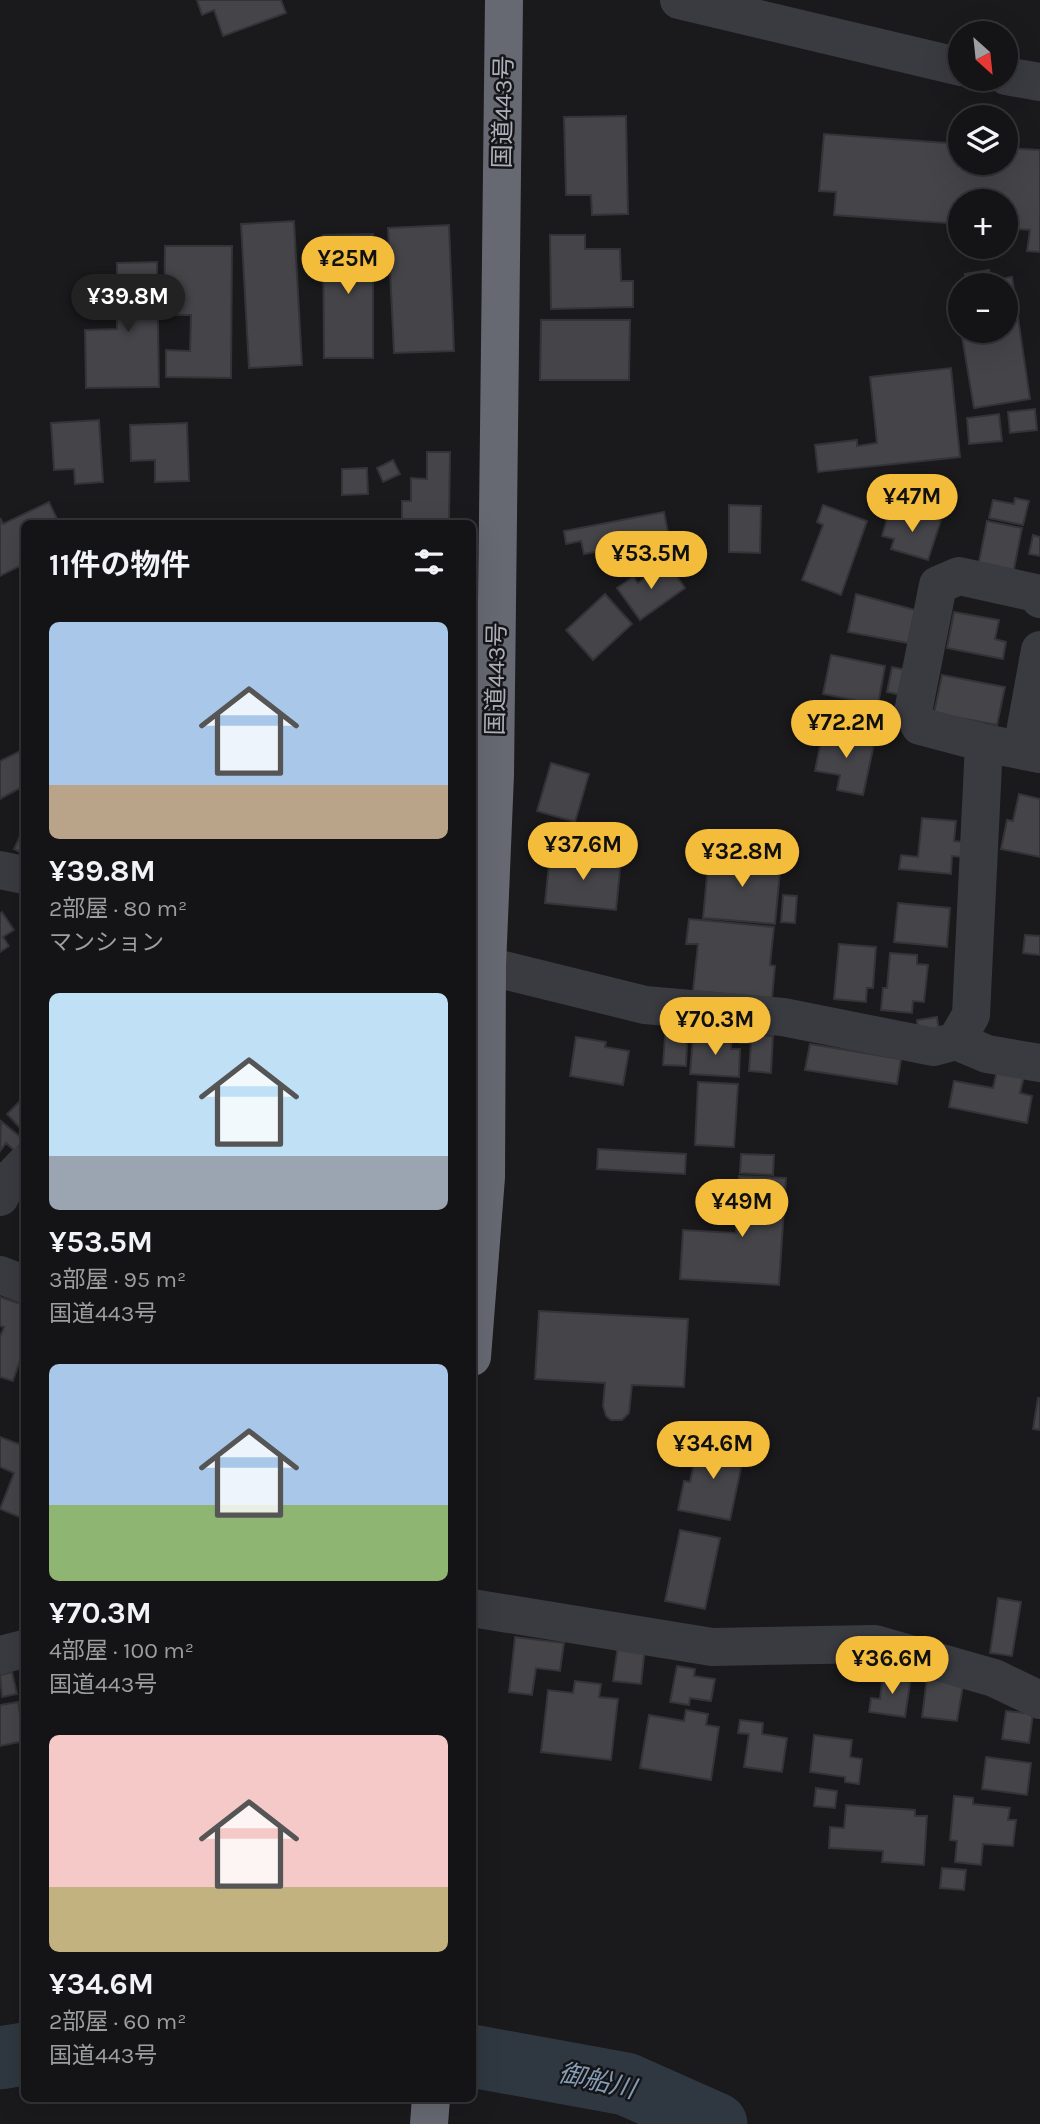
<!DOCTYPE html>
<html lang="ja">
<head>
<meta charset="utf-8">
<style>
  :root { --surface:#141315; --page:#212022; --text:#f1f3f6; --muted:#9d9ea0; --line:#333234; --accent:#f3bd3b }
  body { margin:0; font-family:Karla,"Noto Sans JP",sans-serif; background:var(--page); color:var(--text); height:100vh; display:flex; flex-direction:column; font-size:26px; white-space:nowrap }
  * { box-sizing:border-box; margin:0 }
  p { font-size:23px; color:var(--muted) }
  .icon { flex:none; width:38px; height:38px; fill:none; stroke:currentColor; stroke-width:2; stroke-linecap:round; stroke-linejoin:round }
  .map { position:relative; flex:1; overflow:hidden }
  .details { position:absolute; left:21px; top:520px; width:455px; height:1582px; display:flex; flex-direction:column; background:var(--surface); border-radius:10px; box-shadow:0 7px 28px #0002,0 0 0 2px var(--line) }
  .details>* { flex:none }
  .needle { width:46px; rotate:153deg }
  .tools { position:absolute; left:948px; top:21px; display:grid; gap:14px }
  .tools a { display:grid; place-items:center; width:70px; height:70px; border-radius:50%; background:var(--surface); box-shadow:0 7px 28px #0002,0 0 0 2px var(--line); font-size:35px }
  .price { position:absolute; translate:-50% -60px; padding:0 16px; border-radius:24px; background:var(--accent); color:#111; font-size:23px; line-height:46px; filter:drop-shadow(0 2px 4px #0008) }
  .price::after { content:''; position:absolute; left:50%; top:42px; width:21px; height:16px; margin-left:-10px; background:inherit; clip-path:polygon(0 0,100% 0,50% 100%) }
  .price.on { background:#222; color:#fff }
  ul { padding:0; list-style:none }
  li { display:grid; align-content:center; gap:14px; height:371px; padding:0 28px }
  li span { display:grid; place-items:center; height:217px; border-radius:10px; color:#555 }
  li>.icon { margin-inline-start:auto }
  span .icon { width:126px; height:126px; fill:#fffc; stroke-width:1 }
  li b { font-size:30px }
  h2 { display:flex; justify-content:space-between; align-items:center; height:84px; padding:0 28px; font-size:30px }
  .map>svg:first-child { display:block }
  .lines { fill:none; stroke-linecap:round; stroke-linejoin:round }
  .river { stroke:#2f3840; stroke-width:63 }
  .building { fill:#444449; stroke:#343338; stroke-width:2 }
  .minor { stroke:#3a3b41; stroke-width:38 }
  .highway { stroke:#666972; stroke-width:38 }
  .labels { text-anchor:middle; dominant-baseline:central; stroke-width:5; stroke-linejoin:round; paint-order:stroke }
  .street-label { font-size:24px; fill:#acb0bb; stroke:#151417 }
  .water-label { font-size:26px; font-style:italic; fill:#849cb6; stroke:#151417 }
</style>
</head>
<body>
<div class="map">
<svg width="1040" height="2124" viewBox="0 0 1040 2124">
  <rect width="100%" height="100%" fill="#1a191c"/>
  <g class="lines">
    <path class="river" d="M472,2056l154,28 90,40
      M0,2058l24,-4"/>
  </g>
  <path class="building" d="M197,0h84l5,13 -63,23 -9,-26 -12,5z
    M626,116l2,98 -36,1 -1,-20h-25l-2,-78z
    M824,134l137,10v19h45v-15l34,2v102l-13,-1 3,-21 -24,-2v-27h-45v23l-127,-9 2,-23 -17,-1z
    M294,221l8,144 -53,3 -8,-144z
    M449,225l5,126 -60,2 -6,-125z
    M373,234v124h-49l-1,-123z
    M550,235h35v14h35l1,32h12v26l-82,2z
    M165,246h67l-1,132 -65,-1v-27l24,1 1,-36h-27z
    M157,262l2,125 -73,1 -1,-58 32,-1v-66z
    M989,270l1,11 22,-4 18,122 -56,9 -13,-77h45v-46h-39l-2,-11z
    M541,320h89l-1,60h-89z
    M951,368l9,89 -142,15 -3,-27 42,-5v6l20,-3 -7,-66z
    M1035,409l2,21 -27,3 -2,-21z
    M999,414l3,27 -33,3 -2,-26z
    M99,420l4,62 -28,2 -1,-15 -20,1 -3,-47z
    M187,423l2,58 -34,1v-22l-24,1 -1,-36z
    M427,452h23l-1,71h-47v-22h9v-23l16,1z
    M393,460l7,14 -17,8 -6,-14z
    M367,468l1,26 -26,1v-26z
    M1015,498l14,3 -6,24 -34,-7 4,-18 21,4z
    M49,502l10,21h-35v41l-24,12v-58l3,6z
    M729,505l32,1 -1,47 -31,-1z
    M823,505l44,16 -26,74 -39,-15 21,-55 -6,-3z
    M664,512l5,26 -85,16 -3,-13 -15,3 -2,-13z
    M889,512l20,6 2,-6 30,8 -13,40 -37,-11 3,-10 -12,-3z
    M987,521l35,7 -9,46 -35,-7z
    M1033,535l7,2v19l-11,-2z
    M667,562l18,26 -45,32 -23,-32 16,-11 5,6z
    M605,594l27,30 -39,36 -27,-30z
    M856,594l59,16 -7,33 -60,-11z
    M954,612l45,8 -4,19 11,3 -3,17 -56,-11z
    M831,655l54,11 -7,39 -55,-11z
    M892,667l19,4 -5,25 -19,-4z
    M942,675l63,12 -8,38 -63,-12z
    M823,730l52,10 -12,55 -26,-5 3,-15 -25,-4z
    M24,749v37l-24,13v-38z
    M551,763l38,11 -14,48 -38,-11z
    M1019,794l21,5v58l-39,-8 6,-29 6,1z
    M922,818l34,3 -2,20 8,1 -1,15 -9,-1 -1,18 -52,-5 2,-14 17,2z
    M23,830l1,1v23l-10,-5z
    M550,853l71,7 -5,50 -71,-7z
    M709,854l72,7 -6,63 -72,-6z
    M783,895l14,1 -2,27 -14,-1z
    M898,903l52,5 -3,39 -53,-5z
    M2,912l12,18 -11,7 6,9 -9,6v-38z
    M689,919l85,8 -4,38 5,1 -3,32 -79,-7 5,-47h-12z
    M1025,935l15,1v19l-17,-2z
    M839,944l37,3 -3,41h-6l-1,14 -32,-3z
    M890,953l27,2v9l11,1 -4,37 -11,-1 -1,12 -31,-3 2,-22h4z
    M937,1017l2,14 -21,2 -1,-13z
    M666,1022l22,2 -2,42 -23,-1z
    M741,1034l32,2 -2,37 -22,-2 2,-28h-11z
    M693,1036l38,1v12h9l-1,28 -49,-3z
    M576,1037l30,5 -1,5 24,4 -6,34 -53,-9z
    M810,1044l91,15 -4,25 -92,-14z
    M997,1071l27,5 -4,17 12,3 -5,27 -78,-16 5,-26 39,7z
    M698,1082l40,2 -4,63 -39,-2z
    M19,1102l5,6 -1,23 -16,-17z
    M1,1121l23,19 -9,11 -9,-8 -6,8z
    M598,1149l88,5 -1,20 -88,-5z
    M741,1154l33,1 -1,20 -33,-2z
    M739,1176l47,2 -7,107 -99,-6 3,-49 53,3z
    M0,1297l24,8v43l-11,33 -13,-4v-40l4,-10 -4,-1z
    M539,1311l149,8 -4,68 -52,-2 -3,28 -7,7h-11l-5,-4 -3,-10 2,-23 -70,-4z
    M1038,1398h2v32l-7,-1z
    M0,1437l24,9v73l-24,-10 14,-36 -14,-6z
    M699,1439l46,10 -15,71 -52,-10 6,-29 6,1z
    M680,1530l40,8 -15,71 -40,-8z
    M998,1598l23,4 -9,54 -22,-3z
    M515,1637l49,6 -4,28 -24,-3 -4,27 -23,-3z
    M618,1645l27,3 -4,36 -28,-3z
    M677,1666l18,3 -1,7 21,3 -4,22 -21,-3 -1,7 -19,-3z
    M12,1672l5,22 -15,3 -2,-22z
    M883,1674l28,3 -6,40 -36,-5 2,-14 9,1z
    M927,1678l37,2 -7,41 -35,-4z
    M575,1681l26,3 -2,13 19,2 -7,61 -70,-8 7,-62 25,3z
    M18,1702l6,39 -24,5v-41z
    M686,1710l22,4 -2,11 13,2 -8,53 -71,-12 9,-53 35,6z
    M1006,1711l27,3 -4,29 -27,-4z
    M740,1720l23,3 -1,11 25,4 -5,34 -38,-5 5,-33 -11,-1z
    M814,1735l38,5 -2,17 12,2 -3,25 -14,-2v-5l-35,-5z
    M986,1757l45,6 -4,32 -45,-6z
    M816,1788l21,3 -2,17 -21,-2z
    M954,1796l19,2v6l37,4 -2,12h8l-3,26 -30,-2 -2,21 -26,-3 2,-21 -7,-1z
    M846,1805l69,5v6h12l-3,49 -42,-3 1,-11 -54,-3 1,-21 14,1z
    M942,1868l24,2 -2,20 -24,-2z"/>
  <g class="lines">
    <path class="minor" d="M679,0l282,67
      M1006,76l34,6
      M984,743l-64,-17 -7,-14 25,-127 21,-9 77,17 4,6
      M1022,749l18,-99
      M0,870l24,5
      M487,966l158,39 138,12 151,30 22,-6 15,-26 13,-272 56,11
      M956,1041l31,13 53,9
      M0,1197l6,-13 18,-19
      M0,1275l24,9
      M472,1608l240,39 163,-3 119,34 46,22
      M0,1655l24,-6"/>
    <path class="highway" d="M472,1357l14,-180 1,-211 8,-191 9,-775
      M429,2124l2,-26"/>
  </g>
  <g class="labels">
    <g class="street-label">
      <text transform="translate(503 112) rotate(-89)">国道443号</text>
      <text transform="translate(496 679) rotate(-89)">国道443号</text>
    </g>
    <g class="water-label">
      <text transform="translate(597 2081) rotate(13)">御船川</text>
    </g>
  </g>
</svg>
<div class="tools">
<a><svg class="needle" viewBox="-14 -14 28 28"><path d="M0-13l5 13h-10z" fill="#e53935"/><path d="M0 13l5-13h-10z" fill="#9d9ea0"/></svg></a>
<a><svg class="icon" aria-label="layers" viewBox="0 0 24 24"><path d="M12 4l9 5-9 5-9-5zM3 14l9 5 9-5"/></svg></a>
<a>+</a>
<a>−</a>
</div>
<b class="price" style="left:348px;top:296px">¥25M</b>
<b class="price on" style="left:128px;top:334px">¥39.8M</b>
<b class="price" style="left:912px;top:534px">¥47M</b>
<b class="price" style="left:651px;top:591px">¥53.5M</b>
<b class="price" style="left:846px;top:760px">¥72.2M</b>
<b class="price" style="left:583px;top:882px">¥37.6M</b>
<b class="price" style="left:742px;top:889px">¥32.8M</b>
<b class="price" style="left:715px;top:1057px">¥70.3M</b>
<b class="price" style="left:742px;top:1239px">¥49M</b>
<b class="price" style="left:713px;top:1481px">¥34.6M</b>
<b class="price" style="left:892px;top:1696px">¥36.6M</b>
<section class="details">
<h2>11件の物件<svg class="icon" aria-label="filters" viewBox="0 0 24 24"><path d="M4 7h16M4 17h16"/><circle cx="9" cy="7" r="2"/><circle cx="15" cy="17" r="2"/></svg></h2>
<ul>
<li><span style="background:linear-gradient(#a9c7e8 75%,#b9a48a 0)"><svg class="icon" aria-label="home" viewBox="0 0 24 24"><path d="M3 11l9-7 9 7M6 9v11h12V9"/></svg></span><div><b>¥39.8M</b><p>2部屋 · 80 m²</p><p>マンション</p></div></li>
<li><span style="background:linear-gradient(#bfe0f5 75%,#9aa5b1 0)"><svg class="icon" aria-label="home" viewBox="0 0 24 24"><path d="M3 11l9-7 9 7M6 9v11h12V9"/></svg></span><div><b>¥53.5M</b><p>3部屋 · 95 m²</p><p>国道443号</p></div></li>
<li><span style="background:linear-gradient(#a9c7e8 65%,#8fb573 0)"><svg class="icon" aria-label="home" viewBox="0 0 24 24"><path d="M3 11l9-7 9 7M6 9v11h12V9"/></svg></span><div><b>¥70.3M</b><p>4部屋 · 100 m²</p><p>国道443号</p></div></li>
<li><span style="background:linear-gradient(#f6c9c9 70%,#c2b280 0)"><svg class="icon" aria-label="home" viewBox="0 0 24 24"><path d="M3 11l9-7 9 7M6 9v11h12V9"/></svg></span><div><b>¥34.6M</b><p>2部屋 · 60 m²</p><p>国道443号</p></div></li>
</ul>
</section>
</div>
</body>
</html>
